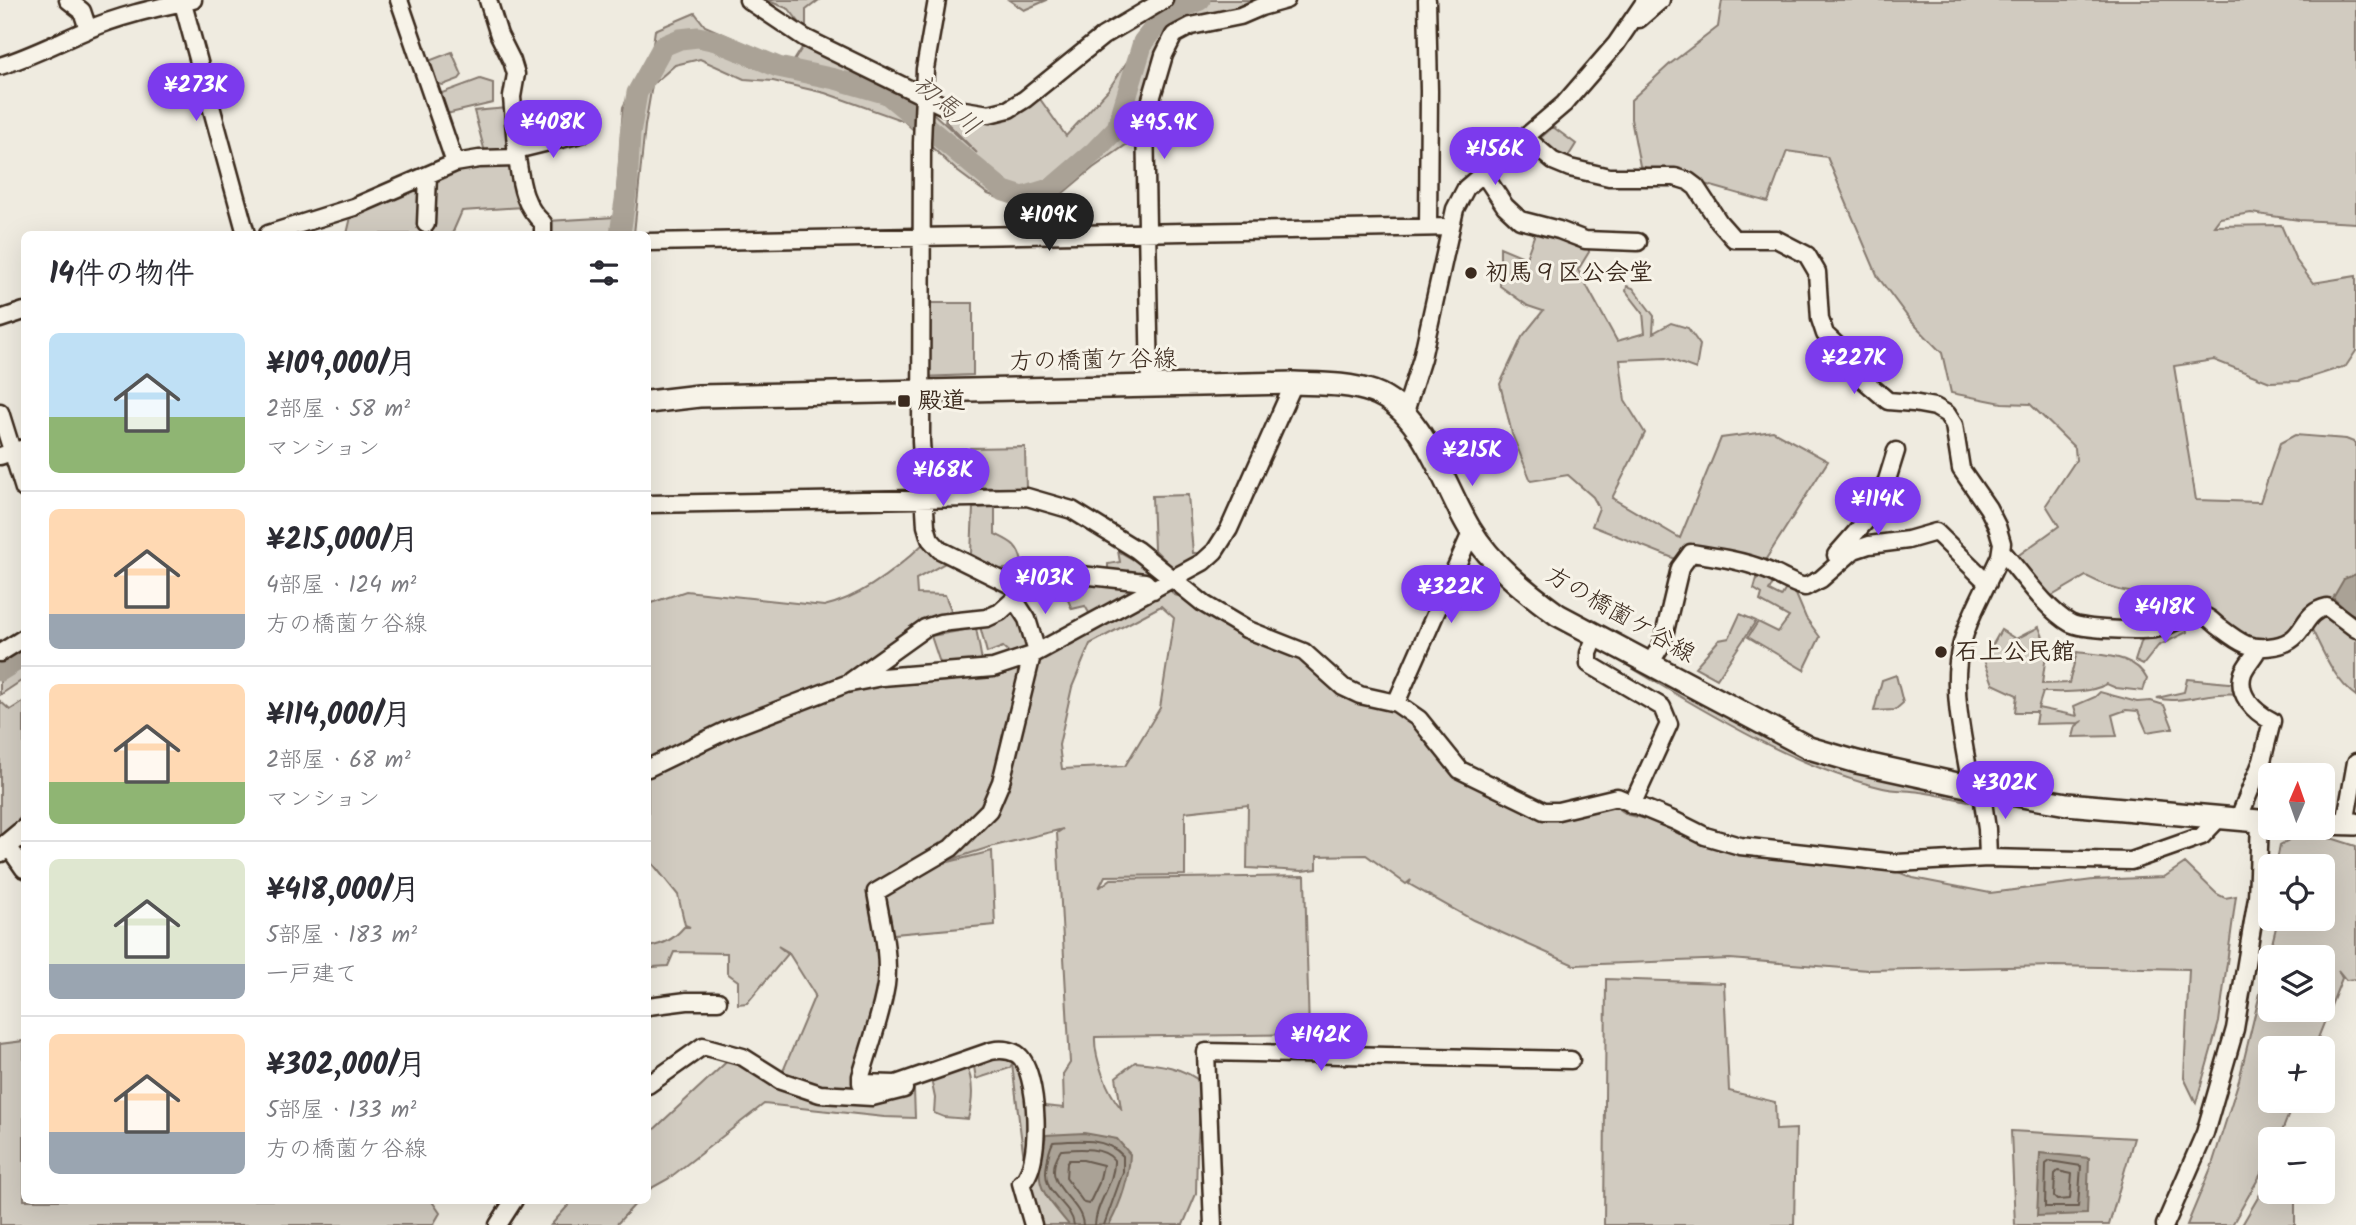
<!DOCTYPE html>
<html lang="ja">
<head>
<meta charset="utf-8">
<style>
  :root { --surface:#fff; --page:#f7f7f7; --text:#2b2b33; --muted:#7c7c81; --line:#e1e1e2; --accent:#7c3aed }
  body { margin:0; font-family:Kalam,"Klee One",sans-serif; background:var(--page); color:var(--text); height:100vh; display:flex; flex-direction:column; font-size:26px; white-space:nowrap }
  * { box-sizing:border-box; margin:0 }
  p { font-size:23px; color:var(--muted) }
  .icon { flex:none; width:38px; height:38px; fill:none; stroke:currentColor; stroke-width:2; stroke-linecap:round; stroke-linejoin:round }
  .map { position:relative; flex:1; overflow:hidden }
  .panel { position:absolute; left:21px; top:231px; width:630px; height:973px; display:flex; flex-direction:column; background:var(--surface); border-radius:10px; box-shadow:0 7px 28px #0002 }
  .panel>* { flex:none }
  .needle { width:46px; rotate:2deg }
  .controls { position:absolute; left:2258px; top:763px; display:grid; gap:14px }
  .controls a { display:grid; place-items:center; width:77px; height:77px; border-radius:10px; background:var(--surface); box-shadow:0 7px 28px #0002; font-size:35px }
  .price { position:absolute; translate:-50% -60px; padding:0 16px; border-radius:24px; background:var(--accent); color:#fff; font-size:23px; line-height:46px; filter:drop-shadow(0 2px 4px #0008) }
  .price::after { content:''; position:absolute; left:50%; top:42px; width:21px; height:16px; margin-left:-10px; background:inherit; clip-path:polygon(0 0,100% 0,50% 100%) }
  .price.active { background:#222; color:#fff }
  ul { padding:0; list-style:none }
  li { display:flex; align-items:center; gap:21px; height:175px; padding:0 28px }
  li+li { border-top:2px solid var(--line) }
  li span { display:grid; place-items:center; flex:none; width:196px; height:140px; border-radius:10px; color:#555 }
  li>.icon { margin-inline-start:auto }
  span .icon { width:84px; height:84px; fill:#fffc; stroke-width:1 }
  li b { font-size:30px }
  h2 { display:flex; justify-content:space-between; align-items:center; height:84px; padding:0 28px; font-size:30px }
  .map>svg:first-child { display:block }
  .green { fill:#d1cbc0; stroke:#867a6f; stroke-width:2; fill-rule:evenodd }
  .water { fill:#aaa296; stroke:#7e7266; stroke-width:2 }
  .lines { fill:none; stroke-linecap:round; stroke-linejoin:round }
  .shore { stroke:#675a4e; stroke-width:2 }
  .river { stroke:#aaa296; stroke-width:21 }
  .minor-casing { stroke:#3b2a1e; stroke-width:21 }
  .major-casing { stroke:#3b2a1e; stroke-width:26 }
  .minor { stroke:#f7f3e8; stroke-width:16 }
  .major { stroke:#f7f3e8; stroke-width:21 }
  .poi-dot { fill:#3b2a1e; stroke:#f7f3e8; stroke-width:2.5 }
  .labels { text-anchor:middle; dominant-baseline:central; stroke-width:6; stroke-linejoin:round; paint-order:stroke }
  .poi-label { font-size:24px; font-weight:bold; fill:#3b2a1e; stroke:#f7f3e8; text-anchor:start }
  .street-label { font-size:24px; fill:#3b2a1e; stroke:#f7f3e8 }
  .water-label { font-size:26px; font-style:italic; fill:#625448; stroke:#f7f3e8 }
</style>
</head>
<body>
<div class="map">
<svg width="2356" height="1225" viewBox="0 0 2356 1225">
  <rect width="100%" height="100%" fill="#efebe0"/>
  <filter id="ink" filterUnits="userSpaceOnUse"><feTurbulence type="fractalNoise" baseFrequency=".0143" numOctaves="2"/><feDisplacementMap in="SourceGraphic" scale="14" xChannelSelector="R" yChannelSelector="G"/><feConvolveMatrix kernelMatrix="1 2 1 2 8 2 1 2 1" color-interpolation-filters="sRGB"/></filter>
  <g filter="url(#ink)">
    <path class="green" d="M766,0h53l-13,10v21l-17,-22z
      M1009,0h38l-23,10z
      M1164,0h114l-104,35 -34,100 -47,33 -36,30 -32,10 -37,-14 -31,-23 -53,-50 -79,-28 -52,-12 -29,-2 -44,-20 -25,6 -23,20 -7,41 -11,108h-86v-13l67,-4 8,-110 29,-56 3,-21 40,-17 10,13 87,38 13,-21 109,53 63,57 -32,-32 2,-8 71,-3 22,-11 26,37 42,-46 29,-43 20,-44z
      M1722,0h634v223l-57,-3 -48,-7 -31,5 -6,8 67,-1 15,35 17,23 43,-7v75l-10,15 -47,15 -29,1 -56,-22 -40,6 22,134 64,2 20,-59 15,-8 51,4 10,4v253c-23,-16 -35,-50 -48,-74l-49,26 -54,-31 -30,1 -1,-16c-16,-10 -33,-7 -50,-11 -13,-2 -26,-9 -38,-15l-36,21 -34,-40 43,-31 -13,-21 30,-45 -1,-12 -45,-44 -28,-1 -51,-10 -9,-40 -32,-33 -32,-43 -51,-120 -40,-6 -19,51 -128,-36 -9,-47v-19l39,-36 48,-37z
      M452,52l10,23 -3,4 -16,6 -8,-2 -9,-21z
      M480,79l13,4v20l-47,11 -7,-20z
      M507,108l4,45 -25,3 -12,-45z
      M1553,127l23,17 -10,16 -29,-19z
      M471,164h42l10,43 -61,4 -10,23h-105l4,-17z
      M1538,225l50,19 1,8 -11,18 39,71 28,-8 -2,-20 -17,-22 1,-5 6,2 21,28 -1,17 18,-10 17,5 12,17 -4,24 -30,-11 -46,2 5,41 20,32 -33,65 68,40 41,-100 52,-7 55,30 -64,101 -91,-4 -81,-32 7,-18 -6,-11 -25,-22 -37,6 -19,-47 -12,-50 22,-47 21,-26 -15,-5 -28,-20v-39l26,11z
      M920,303h53v72l-52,2z
      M1025,447l1,42 -54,-2 -2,-39z
      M1892,484h11l-4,18 -20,11z
      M1188,495l5,58h10l-29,16 -20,-20 -2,-53z
      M995,507v27c16,8 23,10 27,28 -21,15 -32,3 -51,-8l2,-46z
      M924,543l25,18 -33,18 1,15 28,1 7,17 -37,17 -67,54 147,-14 174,-81 5,7 14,3 52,38 27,6 31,14 26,16 20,26 52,13 19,9 37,41 92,50 64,-10 20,14 42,8 44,16 167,26 32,13 77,15 103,-13 71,-3 21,-14 32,31 8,4 11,-2 -17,126 -23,81 -12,-25 5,-109 -135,-3 -186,4 -138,-11 -156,6 -101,-45 -64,-36 2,-4 -5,4 -40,-29 -49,1v13l-15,2 -55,-3 1,-63 -63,7v63l-80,1 -6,12 12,-9 194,-3 4,158 -214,3c-1,20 12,55 26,71l-5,-31 19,-15c25,2 48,5 67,21l-5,68 -1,43 -13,31h-146l-10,-42 -15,-119 -2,4 -34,11 -3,-19 41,-6 -2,10 4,-10 18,51 30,3 -1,-34 7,-11 -13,-230 6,-4 -73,18 -65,21 67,-17 3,74 -112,10 3,48 -27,108 15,6 40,-7 1,28 -31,-1 -120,-13 -96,75 -20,11v-55l87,-81 46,22 34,-81 -27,-43 -10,-6 10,8 -41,49 -9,1v-23l-11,-8v-20l-53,-1 -6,14 -15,1 -5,3v-23c16,-3 25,-7 36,-20h6l-5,-2 -7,-30 -30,-37v-254l38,-13 138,15c38,-9 72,-36 100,-63zM1161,606l13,12 -14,90 -35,58 -63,3 -3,-24 13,-58 18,-43z
      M1118,551l35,20 -5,5 -40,-5v-7l12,-2z
      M1758,575l16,6 -5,10 12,6 6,-10 8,5 11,26 14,19 -16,33 -56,-33 10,-15 20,10 11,-15 -29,-16 2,-7 -8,-5z
      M1059,580l89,9 -56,29 -7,-12 -13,3z
      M1016,608l13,41 -16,7 -10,-9 -16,6 -7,-27 19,-4z
      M1740,614l16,7 -39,58 -22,-12 24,-27 10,-2z
      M2185,622l2,10 -29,14 -15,19 -8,-4 9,-28z
      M2039,627l8,20 -5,37 27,-1 8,-31c25,4 58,2 70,27l-4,12 -27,-3 -9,-4c-20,10 -42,8 -64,8l-5,16 39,8 -3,-10 21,-9 5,-5 37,10 14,-1 13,4 9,23 -26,4 -9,-21 -12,-1 -14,5 5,21 -44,1 3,-11 7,-5 -4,2 -44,1 2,-12h-22l2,-17 -24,-11 -9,-24 17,-30 15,9z
      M976,628l6,33 -41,5 -10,-30z
      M24,643v36l-24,16v-39z
      M1603,644l179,96 200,53 1,11c-21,-4 -42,-9 -63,-12 -12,-2 -25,-1 -37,-4 -100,-23 -196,-89 -284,-139z
      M1896,675l7,28 -8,7 -21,1 8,-31z
      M2187,679l52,5v10c-29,-4 -57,11 -82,4l27,-6z
      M0,701l10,9 14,-9v112l-24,28z
      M2298,835l36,4 22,7v133l-10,1 -8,-10 4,8 -28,70h-44v53h24l-15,38h-9v19l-38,67h-45l24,-57 28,-88 39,-161h44v-53h-46l4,-21zM2270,957h52v53h-52z
      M1606,979l118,4 5,108 46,11 1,28 20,-1 -2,96h-190z
      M24,1041v159h407l9,13 -7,12h-433v-181z
      M965,1063c9,17 8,38 3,56l-24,-2 -10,-4 1,-15 -4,-19z
      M2011,1131l123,7 -25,87h-94z
      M2270,1177v15h16l9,5v28h-53z
      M573,1200h65v1l-22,24h-65z"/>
    <path class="water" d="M2356,574v41l-7,-2 -16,-15 11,-19z
      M1084,1133l33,6 13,15c-1,26 -9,49 -21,71h-40c-33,-40 -34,-39 -23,-90z
      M2040,1153l49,5 -2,56 -50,2z"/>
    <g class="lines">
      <path class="shore" d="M1069,1160h14l20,5 -4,18 -10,21 -5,-1 -18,-25 1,-15z
        M2050,1161l31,5 -3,41h-33l1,-43z
        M2058,1171l14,3 -2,25 -13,1 -3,-3 1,-23z
        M1074,1225c-3,-24 -34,-29 -27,-61 1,-8 3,-16 6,-22 25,-2 53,-5 70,14v16l-19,53
        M1083,1225c-2,-28 -46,-39 -22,-75 16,-1 42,-4 53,10 1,24 -18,42 -19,65"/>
      <path class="river" d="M620,234l7,-47 3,-53 7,-41 26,-47 17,-7 18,-2 18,4 62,26 57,12 52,15 117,97 19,6 29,-9 42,-36 23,-24 26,-86 15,-19 20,-14 22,-9
        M0,671l24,-15"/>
      <defs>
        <path id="minor" d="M68,0l14,11 6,18
          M182,0l64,234
          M399,0l56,163
          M748,0l57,38 141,69 43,7 20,-5 16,-10 78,-63 61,-36
          M937,0l-12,69 -3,74 -1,298 5,85 4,13 10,11 83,41
          M1427,0l2,91 -1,136
          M1639,19l22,-19
          M0,66c30,-9 58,-24 87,-36 34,-15 69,-22 106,-30
          M1525,137l28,24 17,7 39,9h66l13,4 8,6 23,35 15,17h42l31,16 10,17 3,47 5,15 20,19 14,23 29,25 25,2 22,4 12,7 7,11 7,44 27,39 9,18 5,17 -2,13c-15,34 -37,69 -42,106 -5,40 7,85 13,125
          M516,150l65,-16
          M517,158c4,26 6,47 26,65v11
          M1483,173l22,33 15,14 39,10 26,10 53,2
          M426,224l2,-49
          M268,234l86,-27 101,-44 24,-4 38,-1 -5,-61 4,-23 -4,-13 -13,-26 -11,-35
          M648,242l803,-15
          M0,319l24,-8
          M1150,386l-5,-266 19,-65 10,-20 17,-9 49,-10 21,-9 25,-7
          M0,412l24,77
          M1405,412l17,-54 33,-149 11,-21 98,-84 52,-60 30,-44
          M0,456l24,-8
          M648,504l379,-7 45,13 65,40 67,54 42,25 58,23 39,35 17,8 36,8 23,16 41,51 84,41h14l59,-14 58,24 30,15 35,10 157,17 91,-5 143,3 71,-25 17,-18
          M2001,550c19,21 44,59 69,73 13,7 70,8 85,6 17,-2 32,-19 51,-12 4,1 9,7 12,9 21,16 31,25 57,20 33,-6 24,-33 52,-39l29,22
          M1836,555l43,-49 17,-55
          M1014,599l13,20 10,33
          M1596,636l-7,17v11l73,43 7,17 -37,81
          M0,653l24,-15
          M1032,655l-31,127 -12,28 -38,38 -75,44c5,30 14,62 10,93 -5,31 -16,61 -25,91v7l35,1 95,-33c9,-2 17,-2 26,3 22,14 26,115 4,129l12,42
          M1649,665l13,-21 18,-76 11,-15c25,4 49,7 72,16 15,5 27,14 42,18l16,-8 33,-29 15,-5 39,-5 28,-8 52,51
          M851,681l74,-53 15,-5 47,-5 13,-6 38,-34 16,-6 91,10 8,8
          M1396,703l75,-170
          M648,768l81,-39 117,-45 36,-7 111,-9 39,-13 171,-93 12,-11 14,-22 65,-146
          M1981,788l6,41 1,29
          M2238,820l24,-59 10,-40c-18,-9 -36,-27 -29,-48 3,-8 11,-16 15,-24
          M2345,824l11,-62
          M8,846l16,23
          M648,1006l39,-5h31
          M648,1085l55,-39 40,11 38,24 39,13 52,3 32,-8
          M498,1225l16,-25
          M1213,1225l-7,-173 365,8
          M2165,1225l40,-92 30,-104 22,-131 3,-76"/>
        <path id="major" d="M648,402l51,-6 595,-13c27,1 54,0 79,9 51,18 71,95 97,137 21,35 55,62 88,86l251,133 48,14 114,25 96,17 203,18
          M2322,823l34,1
          M0,851l24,-20"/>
      </defs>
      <use href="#minor" class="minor-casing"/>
      <use href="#major" class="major-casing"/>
      <use href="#minor" class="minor"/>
      <use href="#major" class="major"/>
    </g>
  </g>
  <g class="poi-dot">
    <circle cx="1471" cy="273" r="7"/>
    <rect x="897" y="394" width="14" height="14" rx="3.5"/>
    <circle cx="1941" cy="652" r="7"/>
  </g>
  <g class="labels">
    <g class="poi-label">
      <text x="1485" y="273">初馬９区公会堂</text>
      <text x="918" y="401">殿道</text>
      <text x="1955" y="652">石上公民館</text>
    </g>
    <g class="street-label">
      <text transform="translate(1093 361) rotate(-1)">方の橋薗ケ谷線</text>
      <text transform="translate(1620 615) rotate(30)">方の橋薗ケ谷線</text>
    </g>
    <g class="water-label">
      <text transform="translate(946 106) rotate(40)">初馬川</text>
    </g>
  </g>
</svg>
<div class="controls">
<a><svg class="needle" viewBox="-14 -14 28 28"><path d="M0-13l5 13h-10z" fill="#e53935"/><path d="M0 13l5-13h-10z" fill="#7c7c81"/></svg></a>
<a><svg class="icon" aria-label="locate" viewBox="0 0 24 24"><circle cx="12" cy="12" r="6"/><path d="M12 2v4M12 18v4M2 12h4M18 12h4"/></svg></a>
<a><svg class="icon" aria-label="layers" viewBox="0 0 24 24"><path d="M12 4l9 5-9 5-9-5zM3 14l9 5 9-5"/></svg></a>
<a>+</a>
<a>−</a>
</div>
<b class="price" style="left:196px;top:123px">¥273K</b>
<b class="price" style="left:553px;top:160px">¥408K</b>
<b class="price" style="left:1164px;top:161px">¥95.9K</b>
<b class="price" style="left:1495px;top:187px">¥156K</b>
<b class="price active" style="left:1049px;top:253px">¥109K</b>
<b class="price" style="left:1854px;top:396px">¥227K</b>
<b class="price" style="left:1472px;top:488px">¥215K</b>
<b class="price" style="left:943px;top:508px">¥168K</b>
<b class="price" style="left:1878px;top:537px">¥114K</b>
<b class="price" style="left:1045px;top:616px">¥103K</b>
<b class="price" style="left:1451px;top:625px">¥322K</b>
<b class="price" style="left:2165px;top:645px">¥418K</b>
<b class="price" style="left:2005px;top:821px">¥302K</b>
<b class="price" style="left:1321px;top:1073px">¥142K</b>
<section class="panel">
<h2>14件の物件<svg class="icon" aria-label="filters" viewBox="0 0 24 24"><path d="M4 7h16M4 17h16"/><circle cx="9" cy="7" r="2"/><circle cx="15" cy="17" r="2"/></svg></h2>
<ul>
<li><span style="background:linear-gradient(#bfe0f5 60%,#8fb573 0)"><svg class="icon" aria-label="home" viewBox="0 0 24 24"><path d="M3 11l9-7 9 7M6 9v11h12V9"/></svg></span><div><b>¥109,000/月</b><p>2部屋 · 58 m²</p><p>マンション</p></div></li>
<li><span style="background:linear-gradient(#ffd9b3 75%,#9aa5b1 0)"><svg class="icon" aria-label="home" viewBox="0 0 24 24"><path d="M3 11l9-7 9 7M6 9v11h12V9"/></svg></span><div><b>¥215,000/月</b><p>4部屋 · 124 m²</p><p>方の橋薗ケ谷線</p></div></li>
<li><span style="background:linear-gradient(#ffd9b3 70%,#8fb573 0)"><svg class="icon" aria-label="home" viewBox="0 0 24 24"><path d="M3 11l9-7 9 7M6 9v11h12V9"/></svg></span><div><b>¥114,000/月</b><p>2部屋 · 68 m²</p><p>マンション</p></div></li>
<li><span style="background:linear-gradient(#dfe7d0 75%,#9aa5b1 0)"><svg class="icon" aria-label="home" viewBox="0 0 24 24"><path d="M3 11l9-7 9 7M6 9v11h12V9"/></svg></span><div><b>¥418,000/月</b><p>5部屋 · 183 m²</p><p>一戸建て</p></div></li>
<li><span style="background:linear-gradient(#ffd9b3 70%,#9aa5b1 0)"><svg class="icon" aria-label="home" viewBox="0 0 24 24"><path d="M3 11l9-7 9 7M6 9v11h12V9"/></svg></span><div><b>¥302,000/月</b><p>5部屋 · 133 m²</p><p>方の橋薗ケ谷線</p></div></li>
</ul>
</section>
</div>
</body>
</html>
